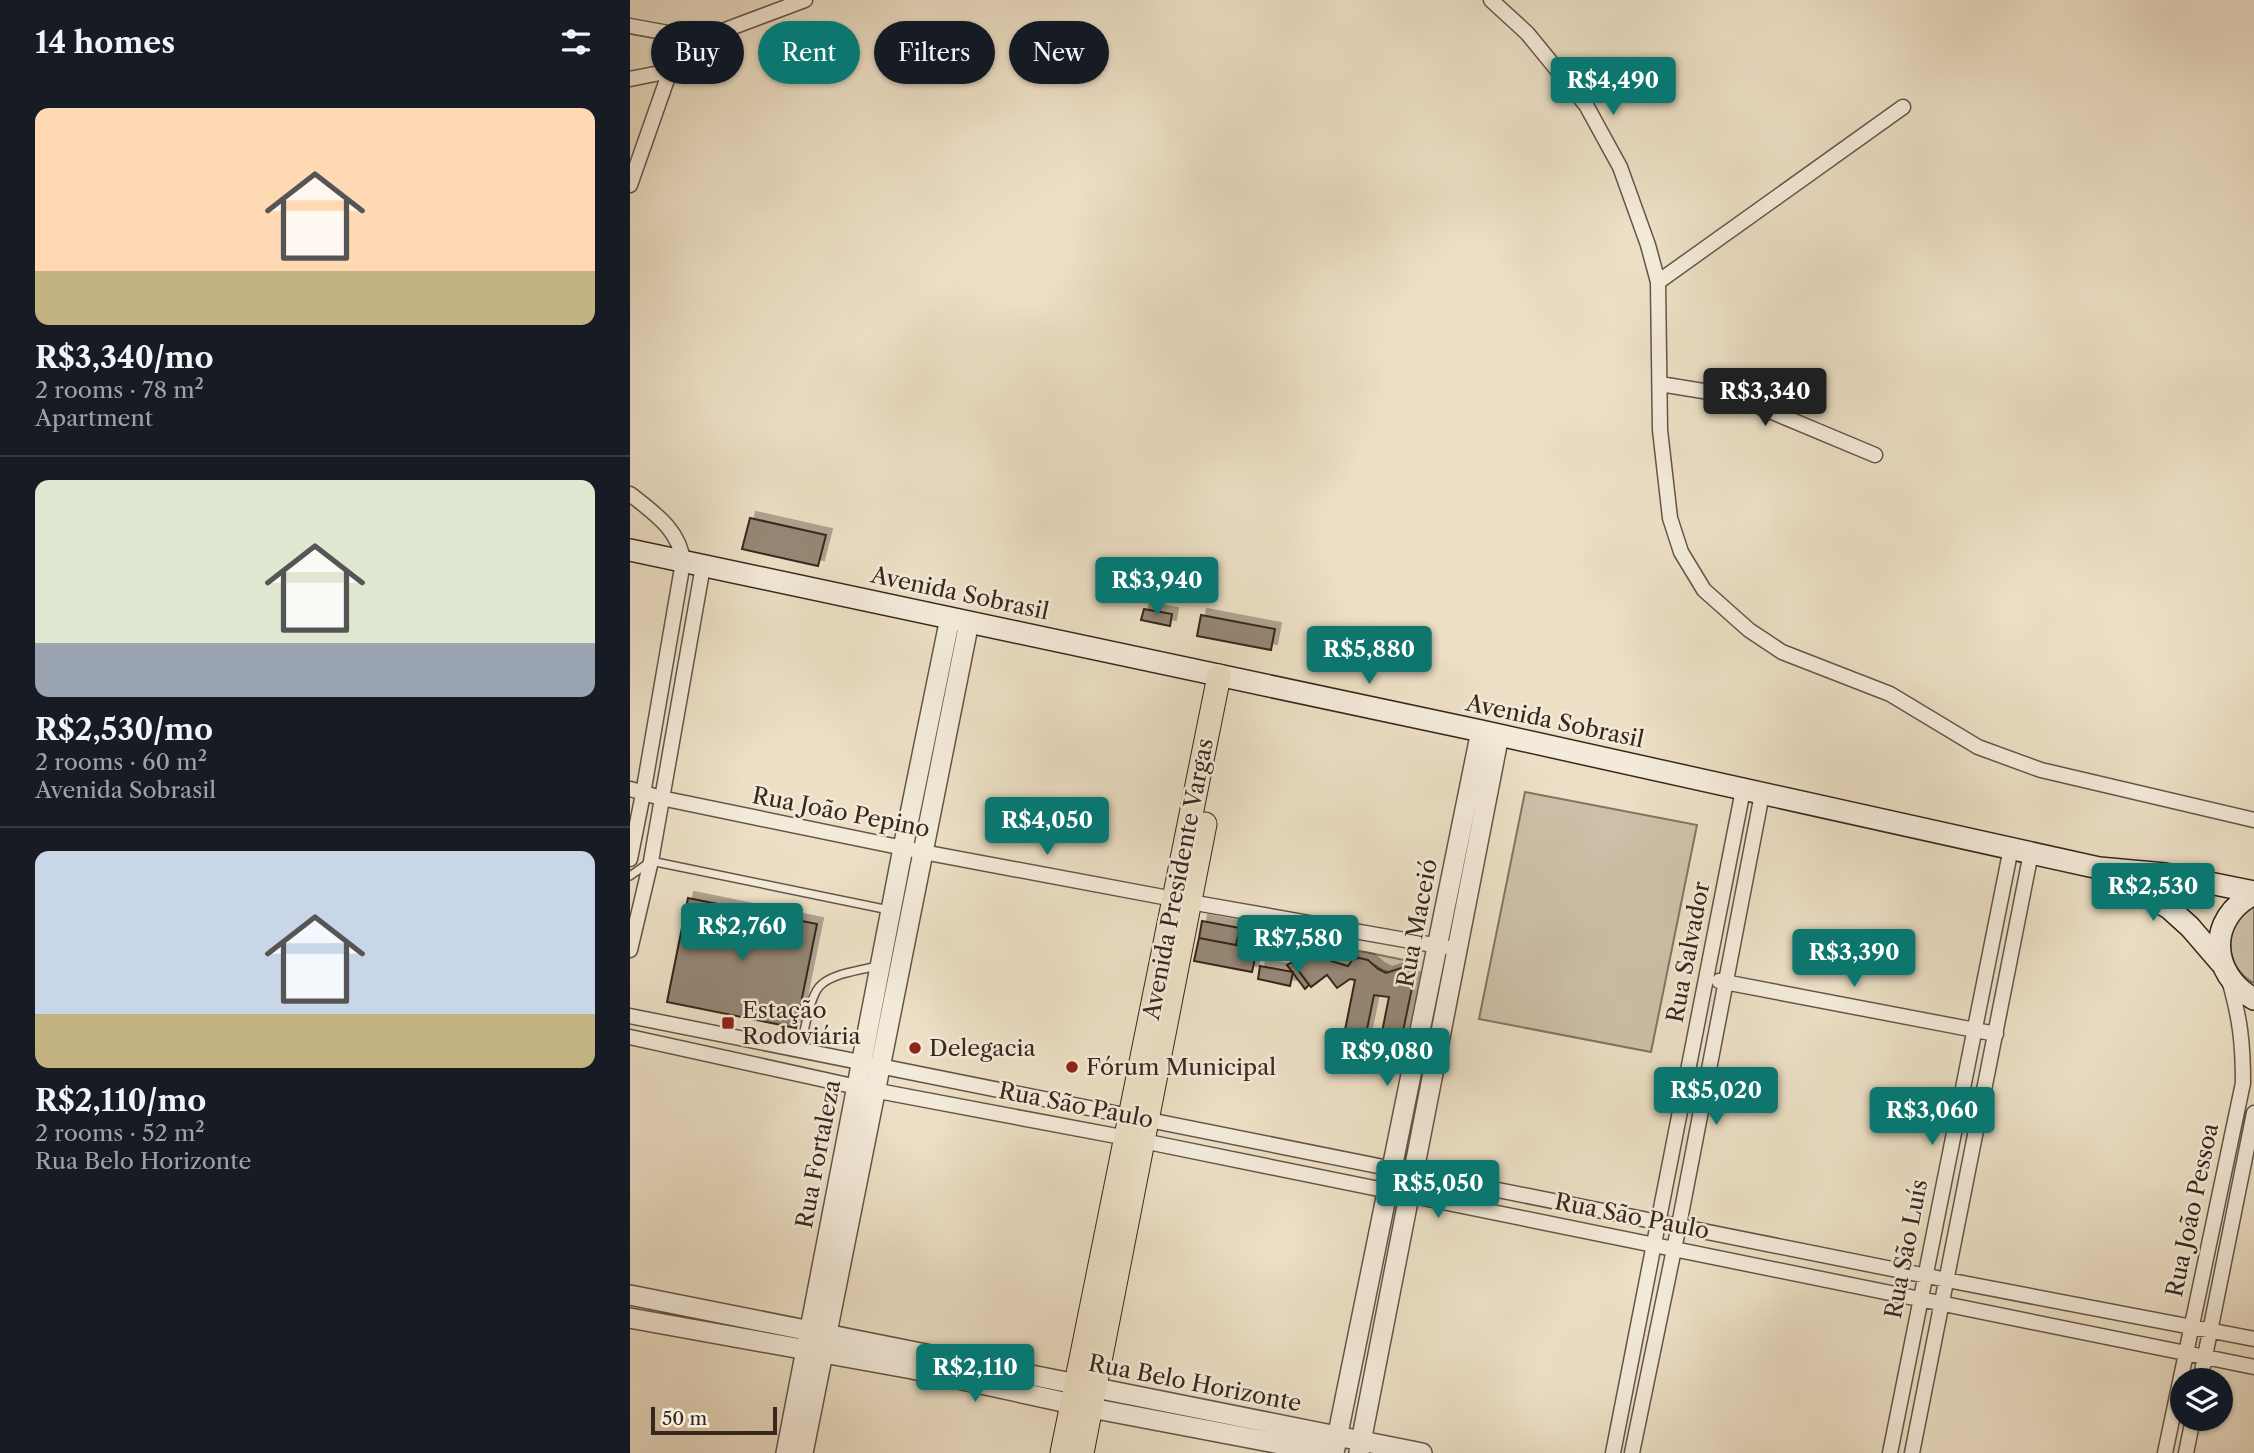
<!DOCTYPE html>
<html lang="en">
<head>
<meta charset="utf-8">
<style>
  :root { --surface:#171b24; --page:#242831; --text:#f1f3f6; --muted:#9ea1a6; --line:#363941; --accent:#0f766e }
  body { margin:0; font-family:"Libre Caslon Text",serif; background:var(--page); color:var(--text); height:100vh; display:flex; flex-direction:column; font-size:26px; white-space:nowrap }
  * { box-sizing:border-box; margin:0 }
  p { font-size:23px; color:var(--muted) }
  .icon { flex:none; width:38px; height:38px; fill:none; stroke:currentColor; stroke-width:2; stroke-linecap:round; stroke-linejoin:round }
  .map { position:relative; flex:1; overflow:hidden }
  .side { display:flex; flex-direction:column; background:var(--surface); width:630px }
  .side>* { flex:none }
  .guide { position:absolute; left:21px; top:21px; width:665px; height:63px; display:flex; gap:14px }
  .fabs { position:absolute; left:1540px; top:1368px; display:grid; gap:14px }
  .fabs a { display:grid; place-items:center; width:63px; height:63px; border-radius:50%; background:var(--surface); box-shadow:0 2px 5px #0004; font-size:35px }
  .scale { position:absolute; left:21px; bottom:18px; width:126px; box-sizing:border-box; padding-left:7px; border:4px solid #38271d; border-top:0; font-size:19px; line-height:24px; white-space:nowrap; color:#38271d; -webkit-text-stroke:5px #f3ead9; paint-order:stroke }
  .price { position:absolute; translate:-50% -60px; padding:0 16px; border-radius:7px; background:var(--accent); color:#fff; font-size:23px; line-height:46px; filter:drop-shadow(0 2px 4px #0008) }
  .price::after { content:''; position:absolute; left:50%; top:42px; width:21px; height:16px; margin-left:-10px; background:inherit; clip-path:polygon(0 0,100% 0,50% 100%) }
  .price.selected { background:#222; color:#fff }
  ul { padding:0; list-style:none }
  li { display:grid; align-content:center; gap:14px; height:371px; padding:0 35px }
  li+li { border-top:2px solid var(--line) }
  li span { display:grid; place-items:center; height:217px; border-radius:14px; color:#555 }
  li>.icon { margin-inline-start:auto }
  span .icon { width:126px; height:126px; fill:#fffc; stroke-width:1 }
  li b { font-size:30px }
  h2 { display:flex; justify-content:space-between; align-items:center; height:84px; padding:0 35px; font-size:30px }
  .pill { padding:0 24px; border-radius:32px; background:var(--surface); box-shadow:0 2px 5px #0004; font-size:24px; line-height:63px }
  .pill.selected { background:var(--accent); color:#fff }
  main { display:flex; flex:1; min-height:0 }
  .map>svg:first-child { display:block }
  .green { fill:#cdc0a8; stroke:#827462; stroke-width:2 }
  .building { fill:#968774; stroke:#38271d; stroke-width:2; filter:url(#shadow) }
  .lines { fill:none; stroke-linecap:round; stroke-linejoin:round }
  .service-casing { stroke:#655547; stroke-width:10 }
  .minor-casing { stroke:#655547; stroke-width:17 }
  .tertiary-casing { stroke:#655547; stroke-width:22 }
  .secondary-casing { stroke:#38271d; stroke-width:24 }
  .primary-casing { stroke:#38271d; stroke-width:25 }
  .service { stroke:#f3ead9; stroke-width:7 }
  .minor { stroke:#f3ead9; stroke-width:14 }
  .tertiary { stroke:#f3ead9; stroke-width:19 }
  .secondary { stroke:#f3ead9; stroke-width:21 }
  .primary { stroke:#ecdfc5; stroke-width:23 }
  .poi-dot { fill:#8f2418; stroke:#f3ead9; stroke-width:2.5 }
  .labels { text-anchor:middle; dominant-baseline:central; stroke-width:5; stroke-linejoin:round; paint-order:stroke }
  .street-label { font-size:23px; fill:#38271d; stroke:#f3ead9 }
  .poi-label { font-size:23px; fill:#38271d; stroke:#f3ead9; text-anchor:start }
</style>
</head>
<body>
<main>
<section class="side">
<h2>14 homes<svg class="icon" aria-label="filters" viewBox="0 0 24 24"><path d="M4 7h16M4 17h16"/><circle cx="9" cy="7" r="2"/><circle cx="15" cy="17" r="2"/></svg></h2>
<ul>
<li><span style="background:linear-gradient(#ffd9b3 75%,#c2b280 0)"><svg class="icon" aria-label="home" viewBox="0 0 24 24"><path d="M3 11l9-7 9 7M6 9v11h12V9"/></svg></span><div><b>R$3,340/mo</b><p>2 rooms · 78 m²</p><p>Apartment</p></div></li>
<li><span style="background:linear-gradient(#dfe7d0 75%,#9aa5b1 0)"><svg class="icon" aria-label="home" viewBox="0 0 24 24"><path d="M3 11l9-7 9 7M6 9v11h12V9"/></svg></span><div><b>R$2,530/mo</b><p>2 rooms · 60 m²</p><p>Avenida Sobrasil</p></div></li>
<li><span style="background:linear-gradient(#c9d6e8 75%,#c2b280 0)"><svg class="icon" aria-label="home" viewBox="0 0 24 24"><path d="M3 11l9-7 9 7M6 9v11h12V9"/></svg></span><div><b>R$2,110/mo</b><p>2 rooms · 52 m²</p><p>Rua Belo Horizonte</p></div></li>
</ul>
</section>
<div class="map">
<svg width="1624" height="1453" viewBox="0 0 1624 1453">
  <defs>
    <filter id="shadow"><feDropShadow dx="6" dy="-6" stdDeviation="0" flood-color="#0004"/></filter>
  </defs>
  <rect width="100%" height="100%" fill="#ecdfc5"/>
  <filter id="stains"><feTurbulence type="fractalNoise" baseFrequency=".00286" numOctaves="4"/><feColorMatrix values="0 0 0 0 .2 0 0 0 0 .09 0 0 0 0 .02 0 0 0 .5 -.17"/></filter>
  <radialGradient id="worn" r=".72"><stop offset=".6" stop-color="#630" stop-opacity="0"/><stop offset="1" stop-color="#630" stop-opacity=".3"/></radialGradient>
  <path class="green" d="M895,792l172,33 -46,227 -172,-33z
    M1624,906v77c-31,-15 -32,-63 0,-77z
    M725,950l59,12 -1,7 -6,-3c-26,16 -26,-4 -48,-8z"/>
  <path class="building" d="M120,518l76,17 -8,31 -76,-17z
    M514,609l28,5 -2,12 -29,-6z
    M571,615l74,14 -4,21 -74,-14z
    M58,898l129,26 -21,104 -129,-26z
    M572,921l38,7 -4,17 -37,-7z
    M569,938l58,11 -5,23 -58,-11z
    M687,943l14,18 17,5 5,-7 6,-1 9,2 10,9 8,4 18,-6 -2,9 12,2 -14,68 -20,-4 9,-45 -15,-2 -9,44 -21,-4 11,-55 -5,-1 -13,9 -10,-13 -16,12 -19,-25z
    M662,962l17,23 -4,4 -18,-24z
    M630,966l33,6 -3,14 -32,-7z"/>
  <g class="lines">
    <defs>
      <path id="service" d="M0,876l21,-15 238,49
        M170,1050c4,-16 9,-51 19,-63 12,-14 41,-16 57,-21"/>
      <path id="minor" d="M861,0l36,33 59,72 34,62 28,78 10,37 2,148 10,88 11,34 23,38 45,40 33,22 108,42 88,53 63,23 213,50
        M0,26l71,13
        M0,79l40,-8 31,-32 104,-39
        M0,185l40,-114
        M1028,282l245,-175
        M1030,384l74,12 141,59
        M0,494c24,19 50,36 53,68l-40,232 -13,65
        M0,789l31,9 262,54 267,50 255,45
        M0,950l21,-89 52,-295
        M1089,981l277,53
        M0,1016l1317,264 307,59
        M0,1037l227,50 286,54 1111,226
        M1570,1381l54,-268
        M983,1453l130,-663
        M1002,1453l47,-228 83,-431
        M1260,1453l121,-605
        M1282,1453l119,-600
        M1535,1453l78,-370c0,-40 -3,-65 -14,-103
        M1556,1453l7,-34"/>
      <path id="tertiary" d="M0,1295l792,158
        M0,1318l282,51 179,39 237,45
        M729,1452l140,-717
        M156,1453l117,-605 47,-230
        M173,1453l166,-831
        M704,1453l147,-722"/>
      <path id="secondary" d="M0,550l851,181 618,137 66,6 89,18
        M1476,873l63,35 21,19 31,36
        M1624,894c-47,24 -45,80 0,105"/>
      <path id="primary" d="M432,1453l157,-777
        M452,1453l123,-629"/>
    </defs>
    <use href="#service" class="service-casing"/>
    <use href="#minor" class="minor-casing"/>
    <use href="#tertiary" class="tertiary-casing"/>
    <use href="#secondary" class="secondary-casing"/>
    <use href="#primary" class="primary-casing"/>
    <use href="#service" class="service"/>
    <use href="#minor" class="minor"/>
    <use href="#tertiary" class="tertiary"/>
    <use href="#secondary" class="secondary"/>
    <use href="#primary" class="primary"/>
  </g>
  <g class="poi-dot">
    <rect x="91" y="1016" width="14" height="14" rx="3.5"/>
    <circle cx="285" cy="1048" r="7"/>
    <circle cx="442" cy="1067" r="7"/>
  </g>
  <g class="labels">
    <g class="street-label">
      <text transform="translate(330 593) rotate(12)">Avenida Sobrasil</text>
      <text transform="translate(925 721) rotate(12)">Avenida Sobrasil</text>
      <text transform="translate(211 812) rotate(11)">Rua João Pepino</text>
      <text transform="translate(548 879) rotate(-79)">Avenida Presidente Vargas</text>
      <text transform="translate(787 923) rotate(-79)">Rua Maceió</text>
      <text transform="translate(1058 952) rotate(-79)">Rua Salvador</text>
      <text transform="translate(446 1105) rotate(11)">Rua São Paulo</text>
      <text transform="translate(188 1154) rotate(-79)">Rua Fortaleza</text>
      <text transform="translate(1562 1210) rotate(-78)">Rua João Pessoa</text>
      <text transform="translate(1002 1216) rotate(11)">Rua São Paulo</text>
      <text transform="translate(1276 1249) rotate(-79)">Rua São Luís</text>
      <text transform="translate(565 1383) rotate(11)">Rua Belo Horizonte</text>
    </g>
    <g class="poi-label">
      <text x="112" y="1010">Estação<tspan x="112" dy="26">Rodoviária</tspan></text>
      <text x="299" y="1048">Delegacia</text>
      <text x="456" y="1067">Fórum Municipal</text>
    </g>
  </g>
  <rect width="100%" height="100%" filter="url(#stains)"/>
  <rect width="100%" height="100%" fill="url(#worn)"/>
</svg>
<div class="fabs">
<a><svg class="icon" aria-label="layers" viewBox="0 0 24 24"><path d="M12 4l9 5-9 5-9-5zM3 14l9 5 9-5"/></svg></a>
</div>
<div class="scale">50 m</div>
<b class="price" style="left:983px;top:117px">R$4,490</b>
<b class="price selected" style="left:1135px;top:428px">R$3,340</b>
<b class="price" style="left:527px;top:617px">R$3,940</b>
<b class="price" style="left:739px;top:686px">R$5,880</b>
<b class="price" style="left:417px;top:857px">R$4,050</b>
<b class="price" style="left:1523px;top:923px">R$2,530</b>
<b class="price" style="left:112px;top:963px">R$2,760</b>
<b class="price" style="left:668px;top:975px">R$7,580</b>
<b class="price" style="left:1224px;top:989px">R$3,390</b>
<b class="price" style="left:757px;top:1088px">R$9,080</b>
<b class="price" style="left:1086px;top:1127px">R$5,020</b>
<b class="price" style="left:1302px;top:1147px">R$3,060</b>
<b class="price" style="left:808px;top:1220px">R$5,050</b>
<b class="price" style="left:345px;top:1404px">R$2,110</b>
<div class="guide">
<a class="pill">Buy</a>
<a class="pill selected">Rent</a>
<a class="pill">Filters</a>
<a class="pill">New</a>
</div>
</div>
</main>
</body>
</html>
